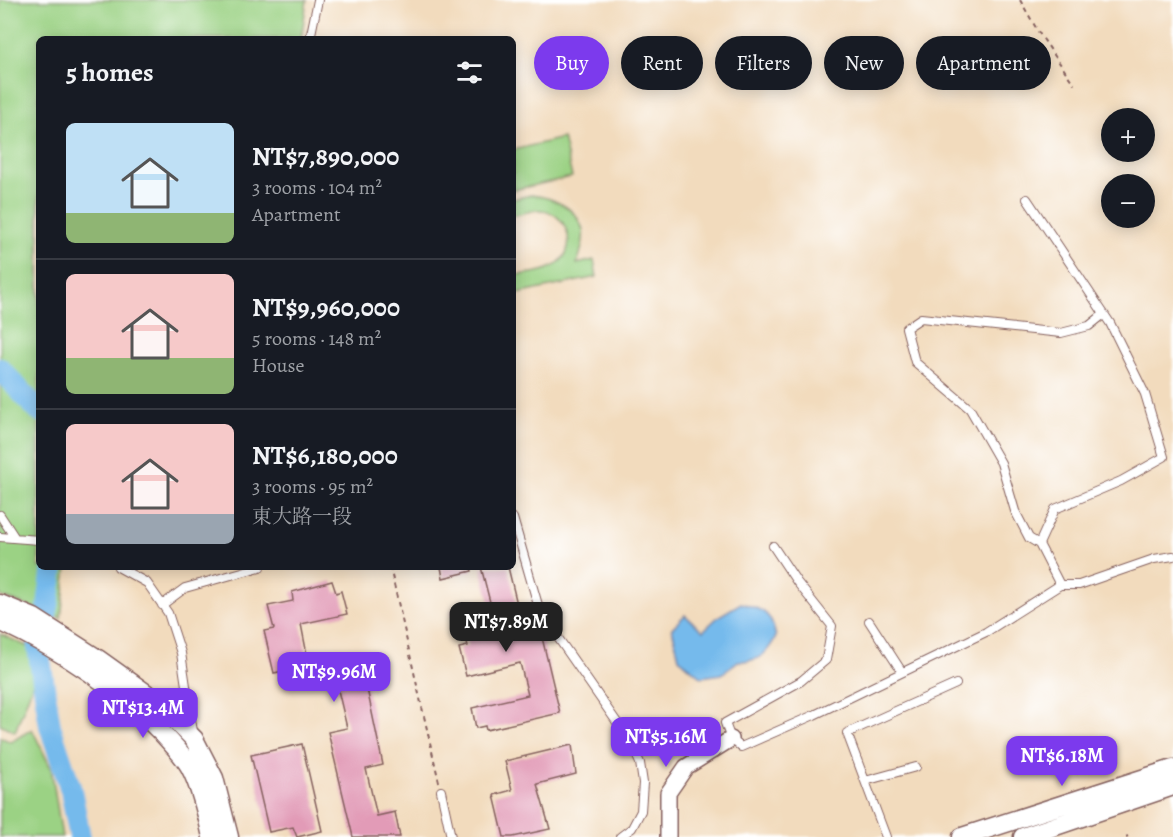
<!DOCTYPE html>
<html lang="en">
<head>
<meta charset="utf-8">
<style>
  :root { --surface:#171b24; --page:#242831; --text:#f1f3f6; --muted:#9ea1a6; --line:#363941; --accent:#7c3aed }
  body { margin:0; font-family:Alegreya,"Noto Serif TC",serif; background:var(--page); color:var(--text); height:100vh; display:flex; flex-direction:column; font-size:22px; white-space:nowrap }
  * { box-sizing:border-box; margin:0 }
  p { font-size:20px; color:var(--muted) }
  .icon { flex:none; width:33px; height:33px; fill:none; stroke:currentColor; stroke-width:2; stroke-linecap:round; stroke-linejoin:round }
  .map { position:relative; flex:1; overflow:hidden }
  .details { position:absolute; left:36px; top:36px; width:480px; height:534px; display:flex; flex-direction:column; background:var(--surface); border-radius:9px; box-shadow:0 3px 15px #0003 }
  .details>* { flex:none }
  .hud { position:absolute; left:534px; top:36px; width:549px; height:54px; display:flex; gap:12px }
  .fabs { position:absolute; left:1101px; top:108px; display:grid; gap:12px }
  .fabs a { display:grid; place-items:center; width:54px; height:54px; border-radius:50%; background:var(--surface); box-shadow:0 3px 15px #0003; font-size:30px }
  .price { position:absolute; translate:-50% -51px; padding:0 14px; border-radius:12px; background:var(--accent); color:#fff; font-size:20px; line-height:39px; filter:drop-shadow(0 2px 3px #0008) }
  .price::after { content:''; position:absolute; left:50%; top:36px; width:18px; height:14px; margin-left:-9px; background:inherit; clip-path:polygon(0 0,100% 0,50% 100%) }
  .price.active { background:#222; color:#fff }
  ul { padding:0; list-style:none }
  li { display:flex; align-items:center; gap:18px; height:150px; padding:0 30px }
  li+li { border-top:2px solid var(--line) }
  li span { display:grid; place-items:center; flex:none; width:168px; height:120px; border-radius:9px; color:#555 }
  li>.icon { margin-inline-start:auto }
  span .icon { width:72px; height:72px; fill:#fffc; stroke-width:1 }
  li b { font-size:26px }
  h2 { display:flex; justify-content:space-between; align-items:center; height:72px; padding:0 30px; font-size:26px }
  .tag { padding:0 21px; border-radius:27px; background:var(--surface); box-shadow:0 3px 15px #0003; font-size:21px; line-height:54px }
  .tag.active { background:var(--accent); color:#fff }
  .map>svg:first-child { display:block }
  .green { fill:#9bd284; stroke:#727858; stroke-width:1.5 }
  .water { fill:#75baec; stroke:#606c8c; stroke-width:1.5 }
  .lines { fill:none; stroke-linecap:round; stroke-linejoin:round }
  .river { stroke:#75baec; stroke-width:22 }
  .building { fill:#e29bb7 }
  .service-casing { stroke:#85615e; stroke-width:10 }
  .minor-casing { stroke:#85615e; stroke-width:18 }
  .tertiary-casing { stroke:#85615e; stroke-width:21 }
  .path { stroke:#85615e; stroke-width:2; stroke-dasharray:4.5 4.5; stroke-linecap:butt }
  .service { stroke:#fff; stroke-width:8 }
  .minor { stroke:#fff; stroke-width:15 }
  .tertiary { stroke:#fff; stroke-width:18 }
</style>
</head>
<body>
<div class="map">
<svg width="1173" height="837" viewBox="0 0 1173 837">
  <rect width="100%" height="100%" fill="#fff"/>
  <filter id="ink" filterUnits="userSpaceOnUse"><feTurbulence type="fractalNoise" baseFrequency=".0167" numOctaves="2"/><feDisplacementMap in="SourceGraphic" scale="12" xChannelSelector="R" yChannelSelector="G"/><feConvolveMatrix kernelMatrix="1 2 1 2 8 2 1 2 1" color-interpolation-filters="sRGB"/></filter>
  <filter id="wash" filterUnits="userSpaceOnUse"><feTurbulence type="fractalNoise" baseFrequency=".008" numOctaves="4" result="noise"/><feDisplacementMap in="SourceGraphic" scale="24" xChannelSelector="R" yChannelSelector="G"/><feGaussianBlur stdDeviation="1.35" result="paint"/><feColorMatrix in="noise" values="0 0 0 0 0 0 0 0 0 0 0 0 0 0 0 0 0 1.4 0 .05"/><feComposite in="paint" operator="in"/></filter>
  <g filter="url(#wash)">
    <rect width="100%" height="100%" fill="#f2dbbd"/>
    <path class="green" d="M0,0h307l-6,39h-262v528h28l-6,51 -61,-22z
      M563,138l9,39 -59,13v-40z
      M531,195c20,2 47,12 52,36 2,10 -3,24 -6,33l17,-4 3,17 -84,18v-19c14,-3 34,-3 45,-13 21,-16 8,-51 -17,-53 -8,-1 -20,4 -28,6v-17z
      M0,634l44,20 -29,78 -15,-8z
      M32,729l19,39 11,69h-62v-100l11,5z"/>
    <path class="water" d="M741,603c24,7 30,10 35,34 -10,18 -17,25 -38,24l-16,13 -21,3 -22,-19 -7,-30 13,-13 18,16 16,-15z"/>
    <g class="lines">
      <path class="river" d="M0,369l39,42
        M53,567l-5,39 -10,41 12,79 21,64 9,47"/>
    </g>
    <g id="blocks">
      <path class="building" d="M441,567h30l1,4 -29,7z
        M481,567h27l16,66 16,-4 20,84 -74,17 -1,-4 -9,2 -4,-20 56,-13 -8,-32 -54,13 -7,-28 9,-2 -5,-21 -8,2 -4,-16 39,-9z
        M332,581l4,12 5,-2 6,23 -46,10 8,41 32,-8 1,8 19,-5 22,105 -17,4 11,47 18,-4 5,25h-47l-25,-105 19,-4 -13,-55 -24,2v5l-25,7 -2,-16 -9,2 -10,-42 10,-2 -6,-23 25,-5 -1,-9z
        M302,744l20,87 -25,6 -4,-10 -24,5 -18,-77z
        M572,745l4,29 -39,10 13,45 -37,8h-9l-10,-42 18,-5 -7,-29z"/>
    </g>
  </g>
  <g filter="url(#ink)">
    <use href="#blocks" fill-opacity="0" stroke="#85615e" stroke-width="1.5"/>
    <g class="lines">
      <defs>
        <path id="service" d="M310,39l8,-39
          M1027,199l83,124 35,71 19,63 -43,24 -66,28 -16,35 21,41h19l75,-26 19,-3
          M0,515l15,23
          M513,518l27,94 90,129 10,22 3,20 -2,28 -9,17 -12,9
          M0,537l39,3
          M1039,544l-10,-6 -14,-27 -14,-48 -31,-54 -55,-47 -9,-34 15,-10 140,15 28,-7 15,-12
          M773,546l24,36 35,44 -6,34 -25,21 -76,42 6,16 10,8 73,-32 172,-83 74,-47
          M118,567l29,16 21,30 13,40 12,79
          M162,605l23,-17 75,-21
          M869,621l33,51
          M865,781l51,-14
          M441,791l10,46
          M886,837l-39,-104 109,-49"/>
        <path id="minor" d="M668,837v-44l18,-26 45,-28"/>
        <path id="tertiary" d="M0,604l34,14 64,41 56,40 40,40 20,39 15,59
          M0,621c60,28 118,66 164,114 9,10 20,21 26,32 11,21 17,47 22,70
          M962,837l211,-68
          M1023,837l150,-51"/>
      </defs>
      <use href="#service" class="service-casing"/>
      <use href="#minor" class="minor-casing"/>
      <use href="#tertiary" class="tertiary-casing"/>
      <path class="path" d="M1020,0l19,33 35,51
        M390,567l49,215
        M1126,837l2,-1"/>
      <use href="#service" class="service"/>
      <use href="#minor" class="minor"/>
      <use href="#tertiary" class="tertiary"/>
    </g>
  </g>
</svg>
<div class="fabs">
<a>+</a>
<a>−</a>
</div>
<b class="price active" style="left:506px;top:653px">NT$7.89M</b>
<b class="price" style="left:334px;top:703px">NT$9.96M</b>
<b class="price" style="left:143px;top:739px">NT$13.4M</b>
<b class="price" style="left:666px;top:768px">NT$5.16M</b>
<b class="price" style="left:1062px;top:787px">NT$6.18M</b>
<div class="hud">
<a class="tag active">Buy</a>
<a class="tag">Rent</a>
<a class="tag">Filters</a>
<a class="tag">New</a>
<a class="tag">Apartment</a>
</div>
<section class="details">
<h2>5 homes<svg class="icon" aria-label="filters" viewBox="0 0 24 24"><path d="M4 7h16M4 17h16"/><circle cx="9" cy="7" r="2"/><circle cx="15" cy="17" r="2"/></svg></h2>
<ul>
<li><span style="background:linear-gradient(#bfe0f5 75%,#8fb573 0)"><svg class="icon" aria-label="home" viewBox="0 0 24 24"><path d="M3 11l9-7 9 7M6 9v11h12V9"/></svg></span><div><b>NT$7,890,000</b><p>3 rooms · 104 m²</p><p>Apartment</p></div></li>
<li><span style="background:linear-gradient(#f6c9c9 70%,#8fb573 0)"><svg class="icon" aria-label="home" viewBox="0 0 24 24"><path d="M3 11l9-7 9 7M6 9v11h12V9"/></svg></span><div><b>NT$9,960,000</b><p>5 rooms · 148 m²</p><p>House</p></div></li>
<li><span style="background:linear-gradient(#f6c9c9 75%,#9aa5b1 0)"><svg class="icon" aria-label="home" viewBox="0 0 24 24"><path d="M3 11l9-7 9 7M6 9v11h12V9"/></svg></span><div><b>NT$6,180,000</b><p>3 rooms · 95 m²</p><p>東大路一段</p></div></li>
</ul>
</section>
</div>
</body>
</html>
